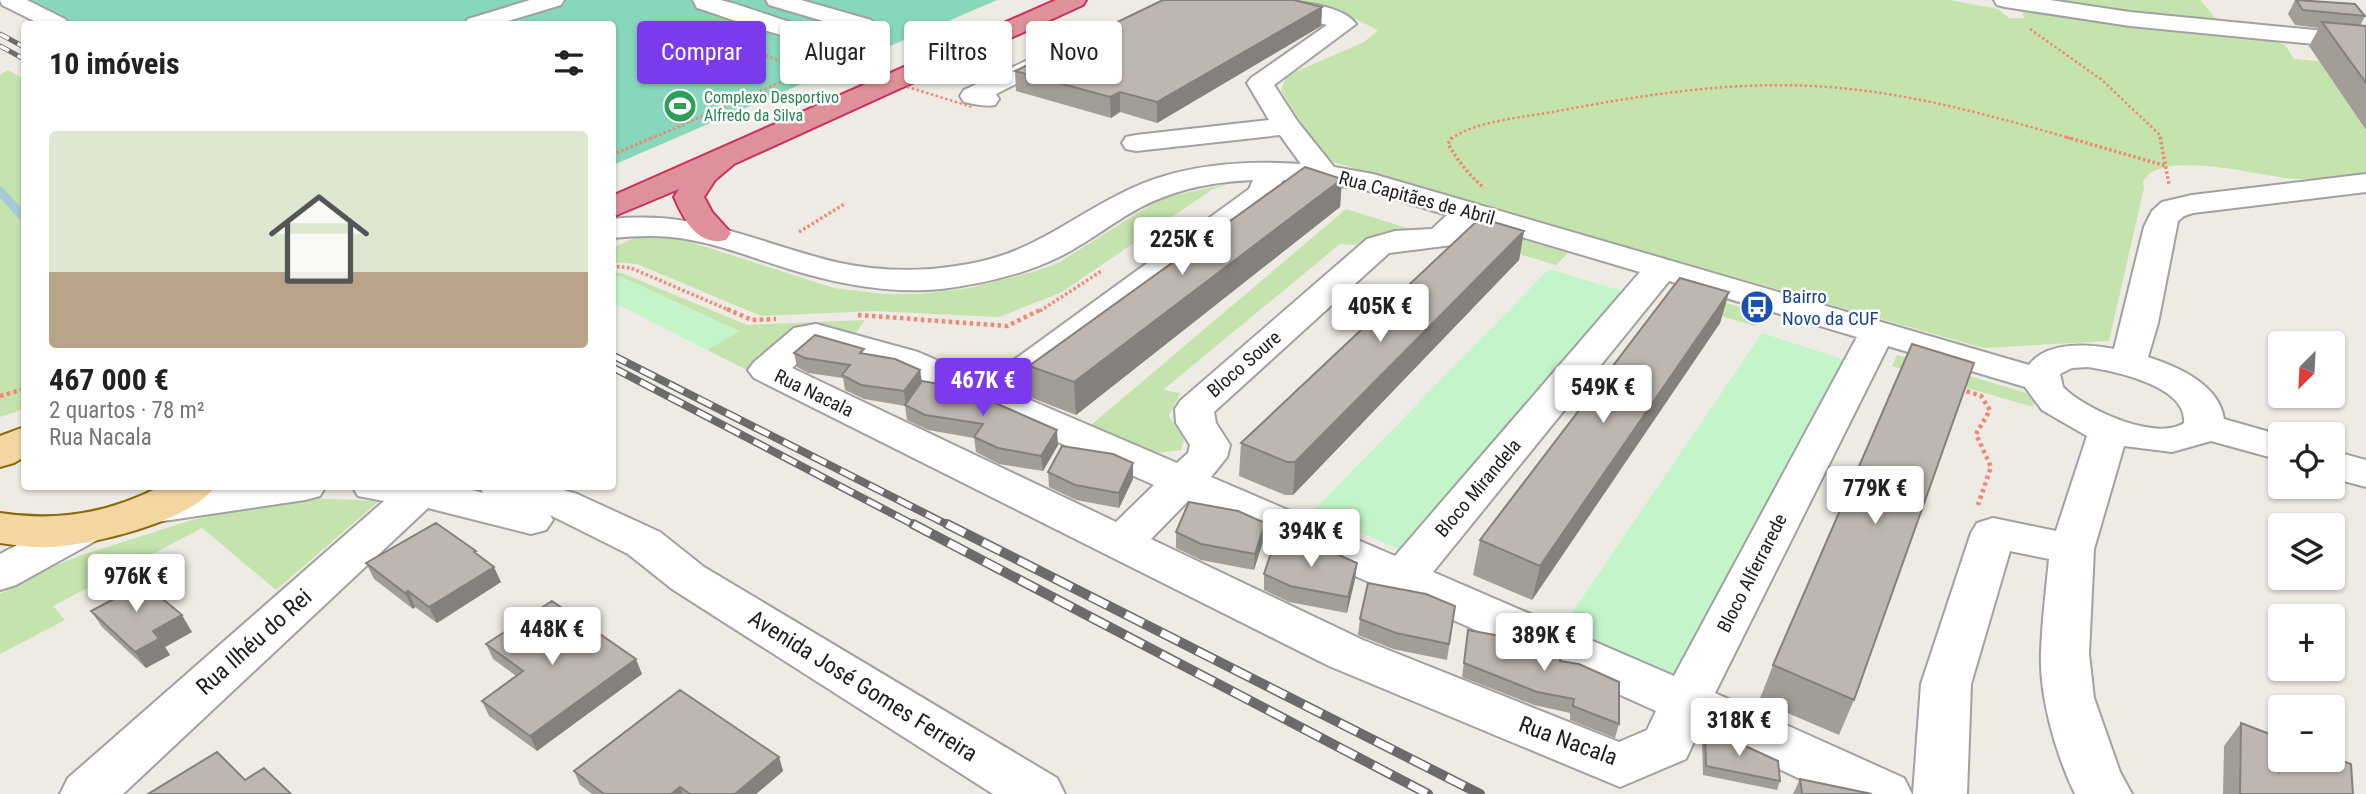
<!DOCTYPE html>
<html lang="pt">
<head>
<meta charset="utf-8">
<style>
  :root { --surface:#fff; --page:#f6f6f6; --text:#222; --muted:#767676; --accent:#7c3aed }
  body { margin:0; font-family:"Roboto Condensed",sans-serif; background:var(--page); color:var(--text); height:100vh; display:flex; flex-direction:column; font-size:26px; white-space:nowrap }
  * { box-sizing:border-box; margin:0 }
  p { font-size:23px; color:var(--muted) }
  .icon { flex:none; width:38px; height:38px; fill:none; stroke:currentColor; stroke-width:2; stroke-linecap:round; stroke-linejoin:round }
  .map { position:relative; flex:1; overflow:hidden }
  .drawer { position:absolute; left:21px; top:21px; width:595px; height:469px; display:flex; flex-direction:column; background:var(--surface); border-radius:7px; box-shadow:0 2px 5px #0004 }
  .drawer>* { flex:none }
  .guide { position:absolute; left:637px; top:21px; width:665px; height:63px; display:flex; gap:14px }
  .needle { width:46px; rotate:204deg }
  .tools { position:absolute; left:2268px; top:331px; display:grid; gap:14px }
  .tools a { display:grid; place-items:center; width:77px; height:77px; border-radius:7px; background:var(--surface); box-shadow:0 2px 5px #0004; font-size:35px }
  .price { position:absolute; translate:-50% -60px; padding:0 16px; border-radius:7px; background:#fff; color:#222; font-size:23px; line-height:46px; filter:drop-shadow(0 2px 4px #0008) }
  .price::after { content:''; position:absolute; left:50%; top:42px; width:21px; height:16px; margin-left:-10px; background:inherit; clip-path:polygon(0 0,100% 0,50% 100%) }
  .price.active { background:var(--accent); color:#fff }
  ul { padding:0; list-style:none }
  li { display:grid; align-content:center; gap:14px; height:371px; padding:0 28px }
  li span { display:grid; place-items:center; height:217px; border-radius:7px; color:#555 }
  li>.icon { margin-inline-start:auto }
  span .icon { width:126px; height:126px; fill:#fffc; stroke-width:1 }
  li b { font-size:30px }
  h2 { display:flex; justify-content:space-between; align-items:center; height:84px; padding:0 28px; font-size:30px }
  .pill { padding:0 24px; border-radius:7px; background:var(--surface); box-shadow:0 2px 5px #0004; font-size:24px; line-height:63px }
  .pill.active { background:var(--accent); color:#fff }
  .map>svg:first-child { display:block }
  .grass { fill:#c5e4ad }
  .park { fill:#c4f5ca }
  .pitch { fill:#87d7bd }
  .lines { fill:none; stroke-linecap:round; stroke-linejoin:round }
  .stream { stroke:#a7cad8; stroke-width:9 }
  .minor-casing { stroke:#a1a1a1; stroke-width:4 }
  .major-casing { stroke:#8b690b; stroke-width:4 }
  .highway-casing { stroke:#cb315d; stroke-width:4 }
  .path-far2 { stroke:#ef8874; stroke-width:2.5; stroke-dasharray:2.5 2.5; stroke-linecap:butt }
  .path-far1 { stroke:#ef8874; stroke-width:3.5; stroke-dasharray:2.5 2.5; stroke-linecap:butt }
  .path { stroke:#ef8874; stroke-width:4.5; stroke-dasharray:3.5 3.5; stroke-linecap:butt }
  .minor { fill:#fff; fill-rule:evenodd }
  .major { fill:#f4d6a2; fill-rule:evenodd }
  .highway { fill:#df919b; fill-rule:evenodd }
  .rail-far2-casing { stroke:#6b6b6b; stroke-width:5 }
  .rail-far1-casing { stroke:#6b6b6b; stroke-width:8 }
  .rail-casing { stroke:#6b6b6b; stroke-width:10 }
  .rail-far2 { stroke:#fff; stroke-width:3.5; stroke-dasharray:10; stroke-linecap:butt }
  .rail-far1 { stroke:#fff; stroke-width:5; stroke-dasharray:16; stroke-linecap:butt }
  .rail { stroke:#fff; stroke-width:7; stroke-dasharray:20; stroke-linecap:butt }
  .path-bridge { stroke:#ef8874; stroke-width:2.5; stroke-dasharray:2.5 2.5; stroke-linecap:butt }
  .wall { fill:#a39d98 }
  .shaded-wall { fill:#85807c }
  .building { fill:#beb7b1; stroke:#85807c; stroke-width:2 }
  .labels { text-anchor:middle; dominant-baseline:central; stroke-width:5; stroke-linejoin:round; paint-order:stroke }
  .far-leisure-label { font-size:16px; fill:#27864d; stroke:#fff; text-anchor:start }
  .street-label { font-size:19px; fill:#1d1d1d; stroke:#fff }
  .transit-label { font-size:19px; fill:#164399; stroke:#fff; text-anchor:start }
  .near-street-label { font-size:23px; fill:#1d1d1d; stroke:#fff }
</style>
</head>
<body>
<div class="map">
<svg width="2366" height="794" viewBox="0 0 2366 794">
  <rect width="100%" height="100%" fill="#eeebe4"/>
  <path class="grass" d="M1298,0h651l49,9 11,9h15l-2,-9 245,29 18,7 9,14 33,3 39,69v42c-24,3 -47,7 -71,6 -30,-2 -137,-32 -152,3l1,6 -35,153 -126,7 -658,-188 -44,-69 5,-15 78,-34 14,-12 -43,-21z
    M2058,0h142l17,20 -155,-15 1,-4z
    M8,70l16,9v330l-24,8v-342z
    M1231,183l-18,6 -151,103 -63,25 -125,-6 -113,5 -124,-52 -24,-2 -1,-13c27,-16 36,-14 66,-11l156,50 51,6h35l49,-6 64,-16 25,-9 104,-65z
    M1346,209l74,23h-38l-26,13 -16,-1 -177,146 17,3 -11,23 15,24 -3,10 -24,3 -66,-28z
    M1481,227l87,26 -12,12 -88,-26z
    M613,272l9,1 125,52 118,-5 -10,14 -41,-6 -13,2 -54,40 -40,-20 32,-19 -120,-55 -6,3z
    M1673,287l90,27 -8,12 -91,-27z
    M1897,355l140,41 -4,11 -141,-41z
    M308,498l71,3 -103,89 -74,-62 -149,78 12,14 -65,34v-60l52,-27 30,-12 110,-35 40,-10z"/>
  <path class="park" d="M1549,269l73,22 -219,260 -91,-39z
    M618,276l121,55 -32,19 -94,-48v-23z
    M1762,333l87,28 -177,314 -109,-49z"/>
  <path class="pitch" d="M22,0h975l-384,165 -1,-141h-541z"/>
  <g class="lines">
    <path class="stream" d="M0,191l24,27"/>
    <defs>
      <path id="minor" d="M0,0h27l38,19 4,5h-29l-38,-19z
        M530,0h34l-3,5 -63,19h-34l4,-5z
        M693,0c9,0 19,0 27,0 31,6 108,42 134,30l-85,-25 -3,-5h35l70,20 11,11c-27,39 -147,-12 -185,-23z
        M1251,0c26,0 89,1 105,24l-82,61 24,37 36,45 39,7 656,191c17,-24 60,-21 85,-16l30,-122 8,-16 10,-9 30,-7 174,-21v18l-173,21 -9,3 -6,5 -20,102 -10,34c30,10 71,27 76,62l56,16v25l-69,-19 -39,11 -48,-6 -30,103 -5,105 5,44 26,74 12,22h-57c-19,-39 -36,-98 -34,-142 1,-31 5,-62 8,-93l-39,-8 -39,133 -4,110h-54l8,-110 50,-151 6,-10 16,-5 63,13 31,-95 -45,-26 -17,-23 -137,-41 -173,347 189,85 8,16h-80l-133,-63 -13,28 -66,28 -291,-121 -575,-288 -6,-8 6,-8 40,-34 22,-4 102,28 67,29 264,-192 4,-9c-46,2 -87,11 -126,35 -23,14 -44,30 -68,42 -37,18 -78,27 -118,32 -52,5 -103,-5 -152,-20 -39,-12 -77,-28 -118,-32 -20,-2 -39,-1 -59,1v-19c91,-9 145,25 228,44 38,8 78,9 116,3 76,-10 110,-47 174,-77 53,-25 113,-29 171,-25l-21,-29 -144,16 -10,-2 -4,-6 4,-6 10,-2 133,-15 -22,-37 4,-5 76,-53 -73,-20zM1283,180l76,8 88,27 -15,14 -37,2 -28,8 -187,162 -5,8 1,14 14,22 -2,8 -11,10 -161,-69 255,-193zM1474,223l166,49 -245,284 -184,-79 16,-20 3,-12 -14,-22 -2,-11 175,-159 63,-8zM1669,281l188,56 -183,339 -241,-104zM817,346l75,22 262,117 -38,37 -324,-154zM2088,367c26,4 100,19 96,56 -28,19 -100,-14 -121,-36l-3,-13 12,-6zM1188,501l468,210 -9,19 -28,12 -256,-102 -212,-101z
        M1994,0h56l80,12 236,23v14l-236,-23 -125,-19 -8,-2z
        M1062,44l9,2 3,5 -3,5 -75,38 3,5 -4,6c-11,2 -20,-1 -31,-3l-4,-6 4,-6z
        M2333,451l33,9v27l-33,-9z
        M208,486h118l-6,10 -15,4 -155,23 -15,-4 -7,-10 7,-10z
        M352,486h106l25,7 -4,-7h71l27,8 83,38 44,35 353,211 8,16h-72l-321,-205 -44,-35 -78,-39 3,5 -7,10 -15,4 -103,-26 -305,286h-63l8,-16 316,-277 -26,-5z
        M83,514l16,5 6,10 -6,10 -83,46 -16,5v-36l67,-35z"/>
      <path id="major" d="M24,427v30l-10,6 -14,4v-31z
        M161,486h54c-22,35 -126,60 -166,61 -17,1 -33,-2 -49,-4v-30c57,9 110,0 161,-27z"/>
      <path id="highway" d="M1056,0h30l-3,5 -349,159 -19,16 -11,17 8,15 19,21 -5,7c-28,7 -42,-20 -52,-43l5,-8 -67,28v-21z"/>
    </defs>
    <use href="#minor" class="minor-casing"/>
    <use href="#major" class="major-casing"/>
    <use href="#highway" class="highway-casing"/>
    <path class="path-far2" d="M2030,29l72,51 58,55 1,4
      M650,139l133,-58 14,-9 -7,-6 -45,-20
      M1451,139c25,-19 77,-22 107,-28 89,-17 180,-31 270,-24 83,6 165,29 245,52"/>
    <path class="path-far1" d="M1452,137l-4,7c10,17 21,31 36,44
      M2066,137l100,29
      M2160,137l9,47
      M612,155l42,-18
      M799,232l47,-29
      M612,266l19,2 100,43
      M1040,311l63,-41"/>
    <path class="path" d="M727,309l25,11 24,-1
      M858,315l149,11 35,-17
      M1960,389l21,7 9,14 -14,24 15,33 -13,38
      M0,396l24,-7"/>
    <use href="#minor" class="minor"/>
    <use href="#major" class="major"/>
    <use href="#highway" class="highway"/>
    <defs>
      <path id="rail-far2" d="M0,34l24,13
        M0,46l24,13"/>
      <path id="rail-far1" d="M612,355l338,171
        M612,367l304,159"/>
      <path id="rail" d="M913,524l515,270
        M947,524l533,270"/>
    </defs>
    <use href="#rail-far2" class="rail-far2-casing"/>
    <use href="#rail-far1" class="rail-far1-casing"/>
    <use href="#rail" class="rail-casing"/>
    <use href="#rail-far2" class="rail-far2"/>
    <use href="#rail-far1" class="rail-far1"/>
    <use href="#rail" class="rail"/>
    <path class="path-bridge" d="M802,54l170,53"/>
  </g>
  <path class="wall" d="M2295,0h8l62,16 -5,10h6v104l-57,-84 10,-18 -24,-3 -7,-11z
    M1322,7l-1,19 -164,97 -37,-11 -9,6 -95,-27 -1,-20z
    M1342,179l-2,28 -264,208 -44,-17 -3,-32z
    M1524,231l-5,29 -226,235h-8l-46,-19 2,-33z
    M1729,292l-9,31 -188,277 -59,-25 7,-35z
    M794,353l71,1 55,16 2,12 136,63 -15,26 -44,-7 -23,-12 -2,-14 -46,-8 -21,-10 -2,-14 -41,-7 -19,-9 -2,-12 -35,-5 -11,-6z
    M1133,463v16l-14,29 -43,-8 -27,-13 -1,-15z
    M1176,532l88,6 -10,32 -53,-10 -25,-12z
    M476,551l1,4 24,27 -64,41 -22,-16 -2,2 -39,-30 -8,-16z
    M1357,563l-2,16 -8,34 -58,-11 -25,-12v-16z
    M107,596l85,36 -27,15 5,8 -24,13 -44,-41 -11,-16 19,-11z
    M1455,606l-8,54 -54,-11 -35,-14 2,-16z
    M1468,630l92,31 59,63 -4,14 -45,-18v-7l-36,-8 -72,-28z
    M486,644l156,30 -105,77 -48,-35 -7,-15 34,-25 -23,-17z
    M1773,665l81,35 -15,35 -80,-34z
    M2241,723l112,71h-130l1,-48z
    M1705,733l75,48 -3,9 -74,-15 -1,-33z
    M779,757l4,14 -27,23h-164l-12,-9 -6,-14z
    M1800,779l72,15h-79z"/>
  <path class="shaded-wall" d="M1322,7l-1,19 -164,97v-21z
    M1120,92v20l-9,6 -1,-21z
    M1342,179l-2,28 -264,208 -2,-33z
    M1524,231l-5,29 -226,235 2,-33z
    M1729,292l-9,31 -188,277 8,-34z
    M920,370l2,14 -16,22 -2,-15z
    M1057,430l1,15 -15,26 -2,-15z
    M1133,463v16l-14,29v-15z
    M1265,523l-1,15 -10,32 1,-16z
    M1357,563l-2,16 -8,34 1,-16z
    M494,567l7,15 -64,41 -8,-16z
    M408,591l7,16 -2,2 -8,-16z
    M182,615l10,17 -27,15 5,8 -24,13 -11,-16 18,-21z
    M636,659l6,15 -105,77 -7,-15z
    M779,757l4,14 -27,23h-21z
    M680,787l3,7h-12z"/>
  <path class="building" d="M1163,0h131l28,7 -165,95 -37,-10 -10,5 -95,-26z
    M2296,0l59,4 10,12 -62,-6z
    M2322,22l44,4v57z
    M1305,167l37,12 -268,203 -45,-16z
    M1480,218l44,13 -229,231h-8l-46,-19z
    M1680,278l49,14 -189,274 -60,-26z
    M815,335l49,14 -4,4 35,6 25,11 -16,21 -43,-6 -19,-10 8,-10 -45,-7 -11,-5z
    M1912,344l62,19 -120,337 -81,-35z
    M922,381l39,7 96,42 -16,26 -43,-8 -24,-11 9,-13 -58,-9 -20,-10z
    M1062,446l51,8 20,9 -14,30 -44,-8 -27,-13z
    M1189,502l49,9 27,12 -10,31 -54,-10 -25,-12z
    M436,523l40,28 -2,1 20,15 -65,40 -21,-16 -3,2 -39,-30z
    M1275,541l53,9 29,13 -9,34 -58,-11 -26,-12z
    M139,579l43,36 -29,16 6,8 -24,13 -44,-41 21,-11 -5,-4z
    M1368,583l58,11 29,12 -6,38 -53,-11 -36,-14z
    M552,601l84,58 -106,77 -48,-35 41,-30 -37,-27z
    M1468,630l59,11 34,15 -1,5 19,3 40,18v42l-46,-18 1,-7 -37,-7 -73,-29z
    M680,690l99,67 -44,37h-45l-10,-7 -9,7h-67l-30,-23z
    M2241,723l39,15v22h53v-2l18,6 2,30h-113z
    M1705,733l25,6 48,22 2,20 -74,-15z
    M217,752l28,28 19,-12 27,26h-143z
    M1800,779l72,15h-70z"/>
  <defs>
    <symbol id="stadium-disc" viewBox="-11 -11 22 22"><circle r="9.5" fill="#2e9e5b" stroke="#fff"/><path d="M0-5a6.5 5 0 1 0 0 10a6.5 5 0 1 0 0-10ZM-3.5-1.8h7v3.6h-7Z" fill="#fff"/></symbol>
    <symbol id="bus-disc" viewBox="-11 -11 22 22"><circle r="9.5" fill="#1a4fb4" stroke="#fff"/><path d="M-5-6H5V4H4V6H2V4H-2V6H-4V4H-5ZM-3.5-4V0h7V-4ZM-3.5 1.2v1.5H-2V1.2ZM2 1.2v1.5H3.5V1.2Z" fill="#fff"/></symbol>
  </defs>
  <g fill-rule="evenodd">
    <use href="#stadium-disc" x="661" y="87" width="38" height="38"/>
    <use href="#bus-disc" x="1738" y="288" width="38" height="38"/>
  </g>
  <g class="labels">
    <g class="far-leisure-label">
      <text x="704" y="97">Complexo Desportivo<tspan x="704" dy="18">Alfredo da Silva</tspan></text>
    </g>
    <g class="street-label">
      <text transform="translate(1417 198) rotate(15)">Rua Capitães de Abril</text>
      <text transform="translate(1244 364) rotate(-41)">Bloco Soure</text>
      <text transform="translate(814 393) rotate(26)">Rua Nacala</text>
      <text transform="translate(1478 488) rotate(-50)">Bloco Mirandela</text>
      <text transform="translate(1752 573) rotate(-63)">Bloco Alferrarede</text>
    </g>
    <g class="transit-label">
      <text x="1782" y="296">Bairro<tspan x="1782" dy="22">Novo da CUF</tspan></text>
    </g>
    <g class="near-street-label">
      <text transform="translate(254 642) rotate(-42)">Rua Ilhéu do Rei</text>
      <text transform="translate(863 686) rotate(32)">Avenida José Gomes Ferreira</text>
      <text transform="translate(1568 741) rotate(20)">Rua Nacala</text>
    </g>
  </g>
</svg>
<div class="tools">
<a><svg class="needle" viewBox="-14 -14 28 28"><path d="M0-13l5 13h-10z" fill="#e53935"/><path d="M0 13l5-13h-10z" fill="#767676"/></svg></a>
<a><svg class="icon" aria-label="locate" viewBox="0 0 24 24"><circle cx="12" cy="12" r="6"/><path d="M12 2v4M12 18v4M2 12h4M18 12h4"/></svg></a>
<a><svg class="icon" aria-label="layers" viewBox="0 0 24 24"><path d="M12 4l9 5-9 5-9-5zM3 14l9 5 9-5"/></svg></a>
<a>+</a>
<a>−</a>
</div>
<b class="price" style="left:1182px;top:277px">225K €</b>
<b class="price" style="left:1380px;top:344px">405K €</b>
<b class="price active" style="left:983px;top:418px">467K €</b>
<b class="price" style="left:1603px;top:425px">549K €</b>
<b class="price" style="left:1875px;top:526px">779K €</b>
<b class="price" style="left:1311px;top:569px">394K €</b>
<b class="price" style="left:136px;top:614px">976K €</b>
<b class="price" style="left:552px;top:667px">448K €</b>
<b class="price" style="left:1544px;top:673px">389K €</b>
<b class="price" style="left:1739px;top:758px">318K €</b>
<div class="guide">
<a class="pill active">Comprar</a>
<a class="pill">Alugar</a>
<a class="pill">Filtros</a>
<a class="pill">Novo</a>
</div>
<section class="drawer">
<h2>10 imóveis<svg class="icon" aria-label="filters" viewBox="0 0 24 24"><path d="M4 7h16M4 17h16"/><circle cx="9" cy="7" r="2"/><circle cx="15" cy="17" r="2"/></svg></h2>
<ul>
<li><span style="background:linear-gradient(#dfe7d0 65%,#b9a48a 0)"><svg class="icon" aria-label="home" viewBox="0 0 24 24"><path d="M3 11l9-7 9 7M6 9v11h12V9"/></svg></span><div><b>467 000 €</b><p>2 quartos · 78 m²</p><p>Rua Nacala</p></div></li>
</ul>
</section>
</div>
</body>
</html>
